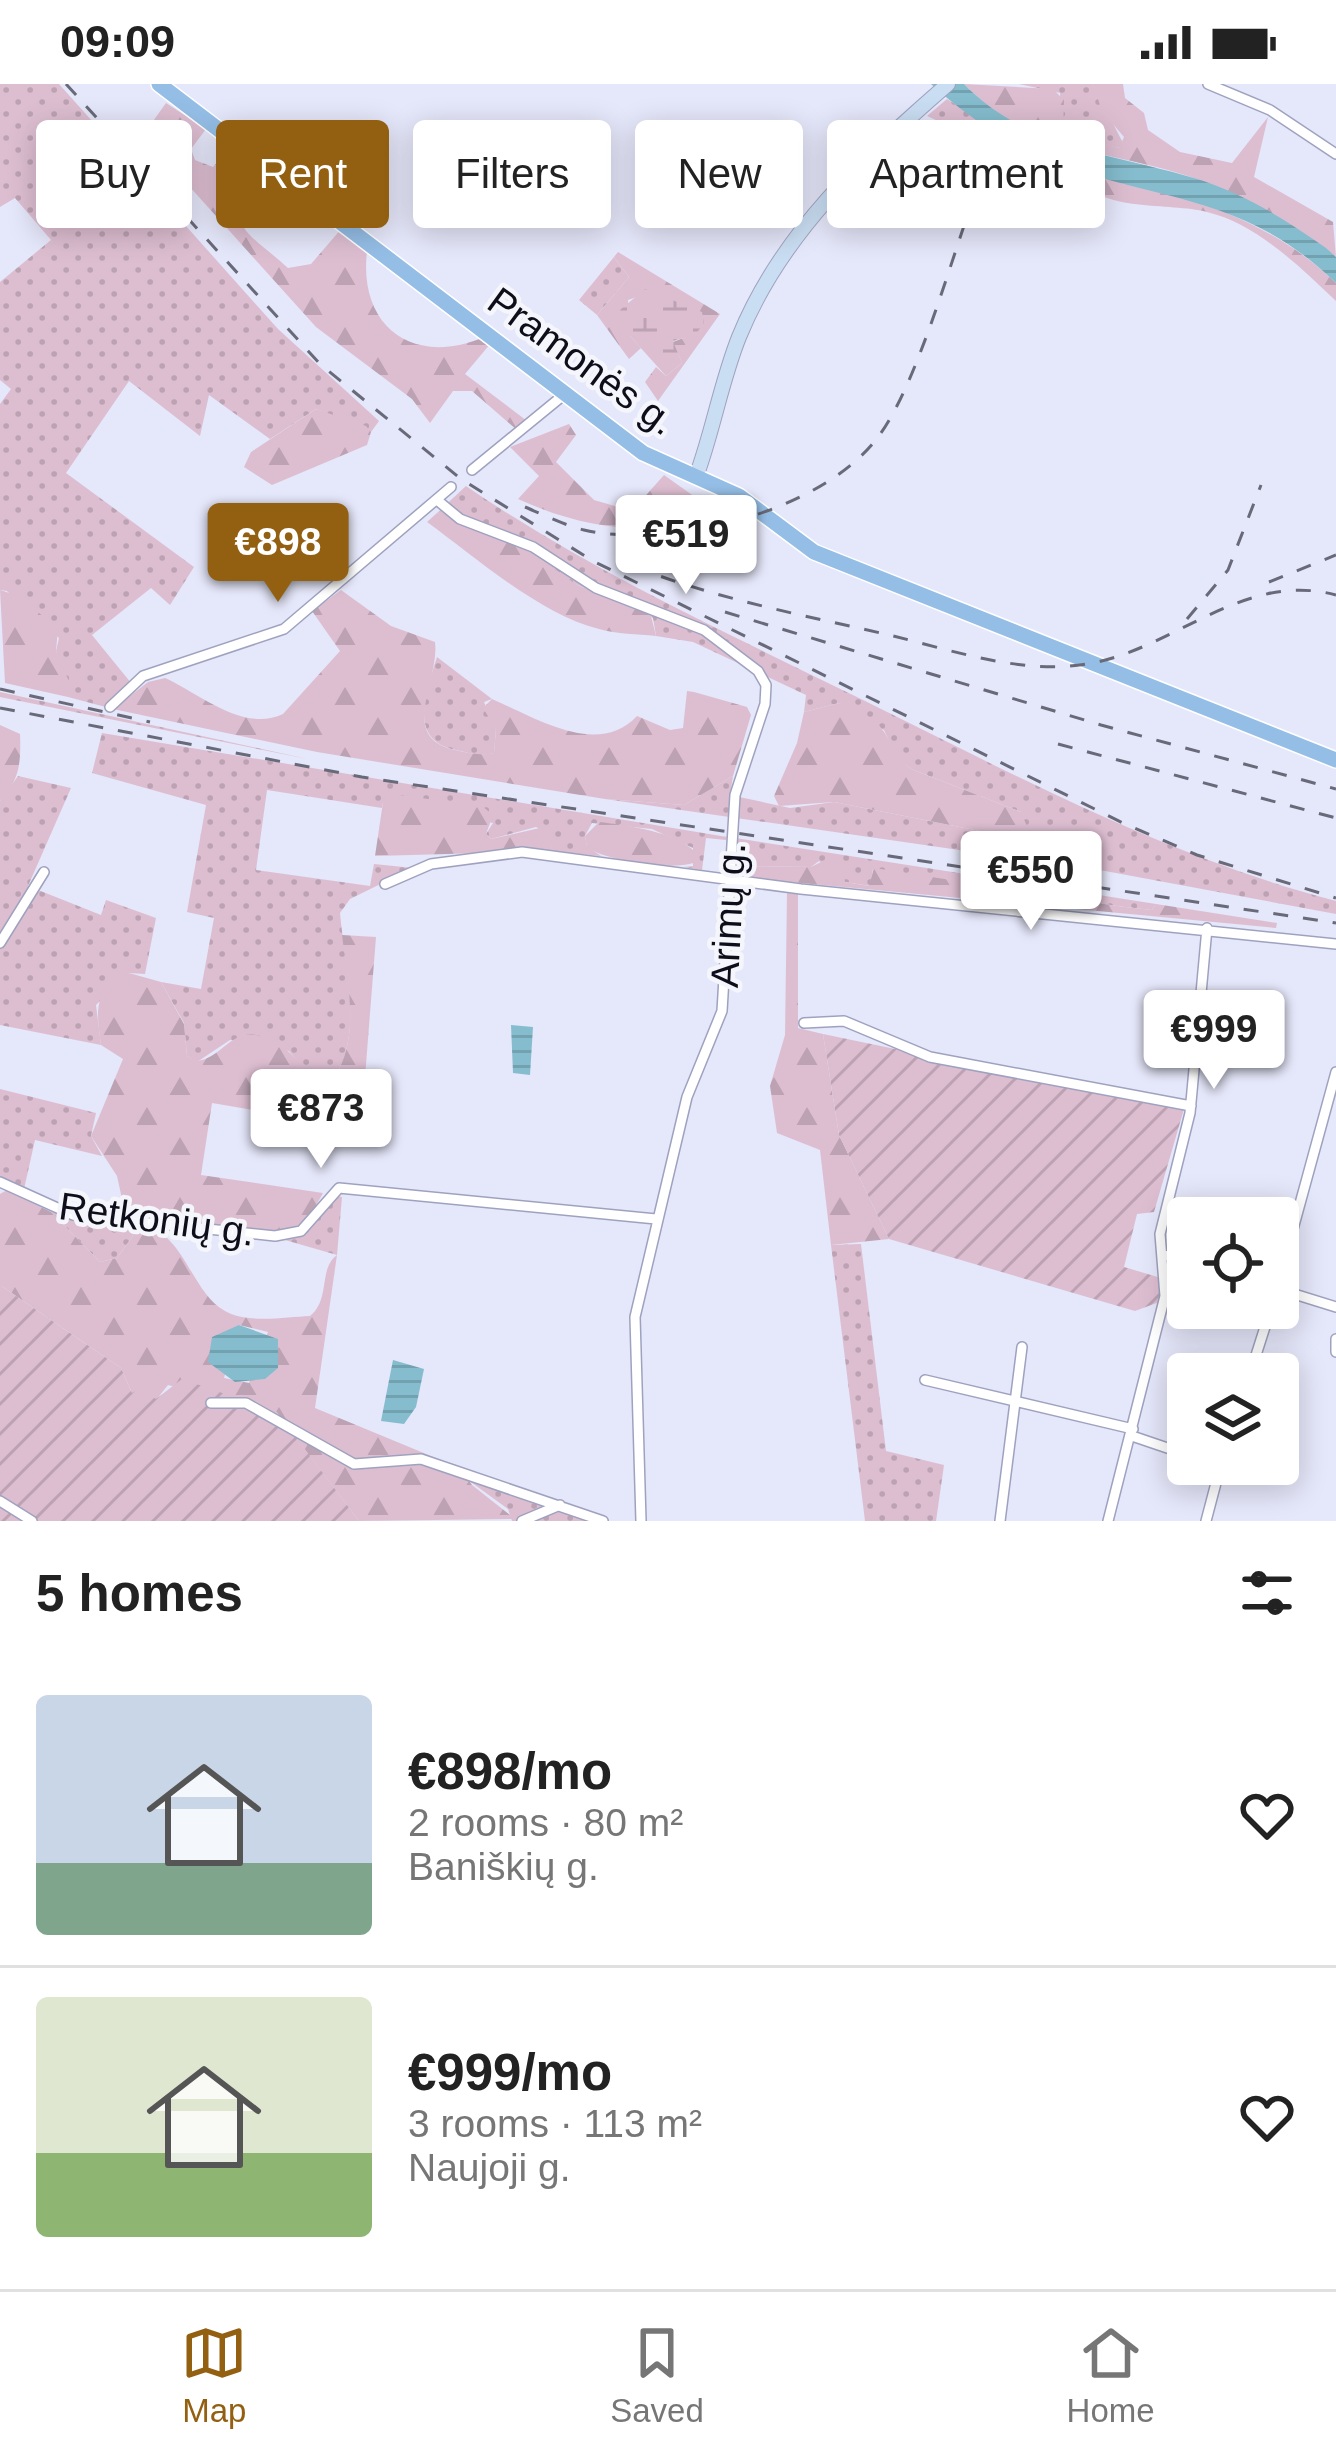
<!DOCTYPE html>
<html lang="en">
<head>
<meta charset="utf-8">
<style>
  :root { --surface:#fff; --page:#f2f2f2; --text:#222; --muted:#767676; --line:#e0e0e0; --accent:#936012 }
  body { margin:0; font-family:Helvetica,sans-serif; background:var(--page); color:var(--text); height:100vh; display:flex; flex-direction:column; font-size:45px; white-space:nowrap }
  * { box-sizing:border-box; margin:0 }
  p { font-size:39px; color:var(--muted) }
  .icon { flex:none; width:66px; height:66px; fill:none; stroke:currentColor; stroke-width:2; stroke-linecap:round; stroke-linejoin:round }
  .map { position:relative; height:1437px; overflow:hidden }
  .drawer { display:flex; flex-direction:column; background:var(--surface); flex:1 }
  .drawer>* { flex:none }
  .hud { position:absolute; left:36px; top:36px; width:1266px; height:108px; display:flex; gap:24px }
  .controls { position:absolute; left:1167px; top:1113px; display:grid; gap:24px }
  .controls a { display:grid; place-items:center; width:132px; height:132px; border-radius:12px; background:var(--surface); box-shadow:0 6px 30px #0003; font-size:60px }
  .price { position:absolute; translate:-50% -102px; padding:0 27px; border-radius:12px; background:#fff; color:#222; font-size:39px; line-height:78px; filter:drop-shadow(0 3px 6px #0008) }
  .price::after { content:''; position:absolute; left:50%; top:72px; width:36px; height:27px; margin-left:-18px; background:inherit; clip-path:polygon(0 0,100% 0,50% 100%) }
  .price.on { background:var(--accent); color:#fff }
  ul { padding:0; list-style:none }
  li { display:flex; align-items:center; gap:36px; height:300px; padding:0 36px }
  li+li { border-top:3px solid var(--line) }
  li span { display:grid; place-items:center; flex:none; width:336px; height:240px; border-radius:12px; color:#555 }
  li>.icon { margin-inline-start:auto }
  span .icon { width:144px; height:144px; fill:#fffc; stroke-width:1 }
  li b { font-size:51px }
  h2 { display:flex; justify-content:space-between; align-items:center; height:144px; padding:0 36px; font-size:51px }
  .pill { padding:0 42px; border-radius:12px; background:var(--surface); box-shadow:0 6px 30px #0003; font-size:42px; line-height:108px }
  .pill.on { background:var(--accent); color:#fff }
  .status { display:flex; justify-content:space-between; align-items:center; height:84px; padding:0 60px; background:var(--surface); direction:ltr }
  .status svg { height:33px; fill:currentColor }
  .tabs { display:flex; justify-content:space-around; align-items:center; height:168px; border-top:3px solid var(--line); background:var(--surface); font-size:33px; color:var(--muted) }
  .tabs a { display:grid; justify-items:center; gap:6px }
  .tabs .on { color:var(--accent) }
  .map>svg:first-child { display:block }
  .grass { fill:url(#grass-dots) }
  .forest { fill:url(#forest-firs); fill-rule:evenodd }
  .wetland { fill:url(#wetland-marsh) }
  .garden { fill:url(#garden-furrows) }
  .water { fill:url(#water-rules) }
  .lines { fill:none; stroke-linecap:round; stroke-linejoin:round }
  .street-casing { stroke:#9fa2bf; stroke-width:12 }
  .secondary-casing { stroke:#9fa2bf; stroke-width:16 }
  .primary-casing { stroke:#fff; stroke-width:18 }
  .street { stroke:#fff; stroke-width:9 }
  .secondary { stroke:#cadef3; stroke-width:14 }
  .primary { stroke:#95bee6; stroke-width:15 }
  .rail { stroke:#696a79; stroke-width:3; stroke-dasharray:15 15; stroke-linecap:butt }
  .labels { text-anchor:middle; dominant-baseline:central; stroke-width:9; stroke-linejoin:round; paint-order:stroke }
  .street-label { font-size:39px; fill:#0d0e19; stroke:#f5f6fc }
</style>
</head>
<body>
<div class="status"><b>09:09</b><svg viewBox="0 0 49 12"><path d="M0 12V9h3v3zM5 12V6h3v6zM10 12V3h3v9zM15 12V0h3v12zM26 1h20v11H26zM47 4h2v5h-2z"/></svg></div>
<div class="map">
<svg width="1336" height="1437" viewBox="0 0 1336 1437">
  <defs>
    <pattern id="grass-dots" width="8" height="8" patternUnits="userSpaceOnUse" patternTransform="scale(3)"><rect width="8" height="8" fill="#ddbed1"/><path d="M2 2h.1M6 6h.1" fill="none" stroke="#bca2b3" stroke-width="1.8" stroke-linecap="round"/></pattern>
    <pattern id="forest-firs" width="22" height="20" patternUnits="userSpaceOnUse" patternTransform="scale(3)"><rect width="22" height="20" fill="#ddbed1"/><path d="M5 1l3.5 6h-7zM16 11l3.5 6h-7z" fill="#bca2b3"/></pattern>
    <pattern id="wetland-marsh" width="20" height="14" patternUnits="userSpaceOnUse" patternTransform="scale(3)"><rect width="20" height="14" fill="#ddbed1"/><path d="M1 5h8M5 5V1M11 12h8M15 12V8" fill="none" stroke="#bca2b3"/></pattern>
    <pattern id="garden-furrows" width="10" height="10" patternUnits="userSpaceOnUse" patternTransform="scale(3)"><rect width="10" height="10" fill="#ddbed1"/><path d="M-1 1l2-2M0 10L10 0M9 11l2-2" fill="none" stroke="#bca2b3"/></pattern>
    <pattern id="water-rules" width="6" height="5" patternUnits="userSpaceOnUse" patternTransform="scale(3)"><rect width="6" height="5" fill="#85bdce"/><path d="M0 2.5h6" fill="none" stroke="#72a1b0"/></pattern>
  </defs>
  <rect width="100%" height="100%" fill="#e5e7fa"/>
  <path class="grass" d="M0,0h59l219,245 101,92 -8,11 -55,-23 -46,30 -61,-44 -9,41 -71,-55 -63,92 128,94 -24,38 -19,-17 -59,47 44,54 -23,20 -45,-12 -12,-46 3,-13 -52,-47 -7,-1v-186l11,-15 -11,-9v-98l51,-42 -36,-42 -15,9z
    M1019,0h74l30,59 -4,5 -52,-10 -6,-6 -1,-39z
    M947,15l89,56 45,14 -3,8 -29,-6 -122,-55z
    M614,173l15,20 -32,38 -18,-15z
    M466,402c123,84 259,146 393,212 156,77 308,159 477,203v13l-231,-43 -500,-72 79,6 49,-29 -3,19 60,13 44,-6 166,33 15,2 6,-25 -110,-43 -14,-10 -13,-29 -45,-27 -35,9 2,-17 -113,-53 -37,-6 -3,-18 -11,-10 -65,-23 -140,-72z
    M437,573l55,42 -8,3 12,27 -2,24c-13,4 -25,0 -38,-3 -49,-10 -30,-58 -19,-93z
    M0,608l308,67 -308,-62z
    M102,649l625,104 -1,3 -20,-2 -4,32 -18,-3 9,-1v-18l-41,-19 -60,-6 -7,13 2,10 14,10 -51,-5 4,-14 -18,-10 -45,12 -5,-5 7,-11 -110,-21 -1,6 -115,-18 -11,80 114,16 4,-22 39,4 -63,31 -10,14c4,48 22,111 -1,156l-33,2 -17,-20 -59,-11 -33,22 -10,-6 -3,-33 -23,-41 40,7 13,-71 -27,-6 19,-107 -114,-32z
    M18,692l53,12 -43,98 73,29 5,-15 50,18 -11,56 -16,-1 -33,32 5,40 -101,-20v-224z
    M735,754l421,66 -4,6 -35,-4 -244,-37 -3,17 -25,-4 -26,-21 -8,6 -75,-1z
    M0,1005l96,24 -5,23 11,20 -67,-16 -11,49 -24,-11z
    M336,1112l6,1 -5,58 -52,-15 25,-11z
    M51,1128l89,14 -23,32 -17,4z
    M861,1160l25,207 58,14 -8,56h-71l-34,-276z
    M464,1393l131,44h-83l-4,-12z"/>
  <path class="forest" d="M964,0l89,5 11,11 -1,35 56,13 5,-11 -22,-26 -9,-27h30l2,14 19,15 4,17 32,22 52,11 36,-46 -14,60 79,45 3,35c-23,-21 -114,-69 -145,-80 -86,-28 -159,-23 -227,-93z
    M166,19l40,26 -15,20 4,11 18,7 17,-19 33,23c-44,55 -18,58 25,97l23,-4 31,-36 25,23c-9,77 47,116 117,86l7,6 -26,31 62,47 -10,9 -45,-39h-19l-23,32 -18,-24 -96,-72 -164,-182 -6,-14z
    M1081,85c93,24 184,45 255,114v18c-36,-34 -79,-77 -129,-89 -38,-10 -106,1 -129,-35z
    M618,168l102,62 -62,87 -13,-19 11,-15 10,9 16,-13 -9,-21 13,-5 -46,-41 -12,4 2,36 11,12 -12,11 -32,-44 32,-38 -15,-20z
    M316,325l50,17 5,6 -4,13 -95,40 -28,-18 7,-15z
    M569,340l7,11 -20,27 38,38 38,11 32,-36 62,44c-75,17 -138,12 -208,-20l21,-23 -29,-29z
    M437,429l93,38 47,34 73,27 6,24c-19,-2 -39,-2 -57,-7 -58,-14 -124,-72 -172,-107z
    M0,506l19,6 39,33 -2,22 12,28v18l-63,-14z
    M341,506l50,36 44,16c5,39 -38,95 20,108 13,3 26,6 39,3l2,-24 -13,-21 9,-9c44,19 106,59 145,17l33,14 13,-2 4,-37 7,1 53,15 4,8 -18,61 -49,29 -79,-6 -288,-47 -204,-43 35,-27 17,-4c34,15 78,55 118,36l57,-63 -28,-40z
    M839,619c15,6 33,12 43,26 11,15 12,28 29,40l110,43 7,17 -6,6h-22l-166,-33 -55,4 -5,-10 23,-53 7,-31z
    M0,641l20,9c1,28 0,46 -20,67z
    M390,710l92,12 11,9 -7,19 5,5 53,-12 11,10 -5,14 -175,5 8,-54z
    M599,738c27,3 89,11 101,37 -13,15 -97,2 -113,-12l-2,-11z
    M827,775l16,13 2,10 24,4 5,-18 243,38 35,4 4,-6 121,19 -1,5 -526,-50 -14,-12 75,1z
    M787,809l11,1v134l25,6 16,101 50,104 -58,6 -11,-95 -43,-17 -7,-47 15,-51z
    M342,851l34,2 -15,191 -149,-25 -11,72 122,18c-12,22 -18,33 -42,39l-155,-15 -9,-41 -26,-40 32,-77 -22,-14c-5,-35 -8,-55 28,-72l32,9 23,42 3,32 10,5c23,-2 33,-30 59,-26 39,5 40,46 83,34 20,-38 8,-93 3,-134z
    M7,1106l44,22 49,50 17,-4 23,-32c44,3 50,66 85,85 23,13 60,6 85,5 21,-17 8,-47 27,-61l-22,153 145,60 12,17 43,34 -156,2 -82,-108 -109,-28 -12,15 -24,-7 -11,-25 -121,-83v-91zM239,1241l29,7 -19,51 -25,-5z"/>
  <path class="wetland" d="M645,205l57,23 2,11 -9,12 -22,6 9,22 -16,13 -36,-40 -10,-26z"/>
  <path class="garden" d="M823,950l361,75 -30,103 -17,2 -13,53 37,11 1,23 -27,10 -246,-72 -50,-104z
    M0,1201l121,83 11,25 7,-4 17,10 26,-20 95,33 82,109h-359z"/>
  <path class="water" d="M931,0h33c63,65 148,69 230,94 49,15 91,41 132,70l10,9v26c-94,-91 -178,-80 -288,-123 -42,-17 -83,-45 -117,-76z
    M511,941l22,2 -3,48 -17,-2z
    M239,1241l39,14v29l-13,11 -30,3 -27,-20 4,-25z
    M393,1276l31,9 -8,38 -12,17 -23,-3z"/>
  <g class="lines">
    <defs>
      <path id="street" d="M1208,0l62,26 66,44
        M472,386l94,-77
        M437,416l23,19 73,28 63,41 108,42 54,41 8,14 -1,19 -30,91 -13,216 -35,86 -52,220 6,204
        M110,623l33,-31 141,-47 167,-142
        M385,800l46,-20 91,-12 279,37 535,55
        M0,859l44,-71
        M804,939l40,-2 86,36 261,49
        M0,1098l73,33 202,21 26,-5 38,-43 317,31
        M1162,1171l26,3
        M1278,1200l58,-212
        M1278,1205l58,18
        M1336,1255v13
        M1250,1290l21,-66
        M925,1296l208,49
        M211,1319h35l108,61 67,-5 182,62
        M1132,1352l56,19
        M0,1417l32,20
        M522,1437l38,-16
        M1000,1437l22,-174
        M1108,1437l57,-225 -5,-62 30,-121 17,-185
        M1206,1437l15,-57"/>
      <path id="secondary" d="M696,393c17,-46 25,-95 43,-140 42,-104 126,-181 209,-253"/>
      <path id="primary" d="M159,0l484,369 96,43 75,56 522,208"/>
    </defs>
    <use href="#street" class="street-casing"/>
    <use href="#secondary" class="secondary-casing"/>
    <use href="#primary" class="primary-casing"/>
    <use href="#street" class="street"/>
    <use href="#secondary" class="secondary"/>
    <use href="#primary" class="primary"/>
    <path class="rail" d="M66,0l254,280 141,115 132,82 530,262 74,32 139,43
      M525,423c19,8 39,18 59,23 88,20 239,-19 294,-93 38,-50 72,-174 95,-237
      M633,482c83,33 170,49 256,69 63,15 132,40 198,29 87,-14 156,-94 249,-69
      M1269,498l67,-27
      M725,528l376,113 235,64
      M1187,535l41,-49 33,-85
      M0,605l150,33
      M0,624l362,69 974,146
      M1058,660l278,74"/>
  </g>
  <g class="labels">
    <g class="street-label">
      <text transform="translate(582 277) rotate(36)">Pramonės g.</text>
      <text transform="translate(728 831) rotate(-87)">Arimų g.</text>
      <text transform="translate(157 1135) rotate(8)">Retkonių g.</text>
    </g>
  </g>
</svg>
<div class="controls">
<a><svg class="icon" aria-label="locate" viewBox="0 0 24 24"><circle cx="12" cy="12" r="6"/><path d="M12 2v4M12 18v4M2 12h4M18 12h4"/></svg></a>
<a><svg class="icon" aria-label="layers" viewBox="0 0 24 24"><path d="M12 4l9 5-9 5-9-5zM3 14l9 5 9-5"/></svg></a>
</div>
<b class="price" style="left:686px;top:513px">€519</b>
<b class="price on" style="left:278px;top:521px">€898</b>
<b class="price" style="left:1031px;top:849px">€550</b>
<b class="price" style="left:1214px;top:1008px">€999</b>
<b class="price" style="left:321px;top:1087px">€873</b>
<div class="hud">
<a class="pill">Buy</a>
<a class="pill on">Rent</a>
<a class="pill">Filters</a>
<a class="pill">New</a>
<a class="pill">Apartment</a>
</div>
</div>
<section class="drawer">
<h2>5 homes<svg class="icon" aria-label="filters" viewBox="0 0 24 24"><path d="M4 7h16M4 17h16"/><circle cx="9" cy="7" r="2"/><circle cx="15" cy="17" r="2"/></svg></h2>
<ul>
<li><span style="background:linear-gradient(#c9d6e8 70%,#7fa58c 0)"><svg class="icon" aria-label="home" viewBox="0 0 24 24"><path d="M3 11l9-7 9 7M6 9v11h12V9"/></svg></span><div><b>€898/mo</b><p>2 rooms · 80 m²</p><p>Baniškių g.</p></div><svg class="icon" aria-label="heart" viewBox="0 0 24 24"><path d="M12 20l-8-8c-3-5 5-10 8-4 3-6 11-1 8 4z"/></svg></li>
<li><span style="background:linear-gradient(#dfe7d0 65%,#8fb573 0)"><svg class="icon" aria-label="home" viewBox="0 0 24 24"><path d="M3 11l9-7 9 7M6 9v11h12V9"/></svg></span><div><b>€999/mo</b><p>3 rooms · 113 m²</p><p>Naujoji g.</p></div><svg class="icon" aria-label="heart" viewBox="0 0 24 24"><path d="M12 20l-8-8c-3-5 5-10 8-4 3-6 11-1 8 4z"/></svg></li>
</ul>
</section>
<nav class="tabs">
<a class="on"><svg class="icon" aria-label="map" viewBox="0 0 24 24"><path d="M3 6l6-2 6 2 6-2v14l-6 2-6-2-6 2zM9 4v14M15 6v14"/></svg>Map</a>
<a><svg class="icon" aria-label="saved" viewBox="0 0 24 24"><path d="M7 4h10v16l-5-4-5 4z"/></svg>Saved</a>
<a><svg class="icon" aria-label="home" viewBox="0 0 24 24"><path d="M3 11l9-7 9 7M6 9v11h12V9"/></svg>Home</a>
</nav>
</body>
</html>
